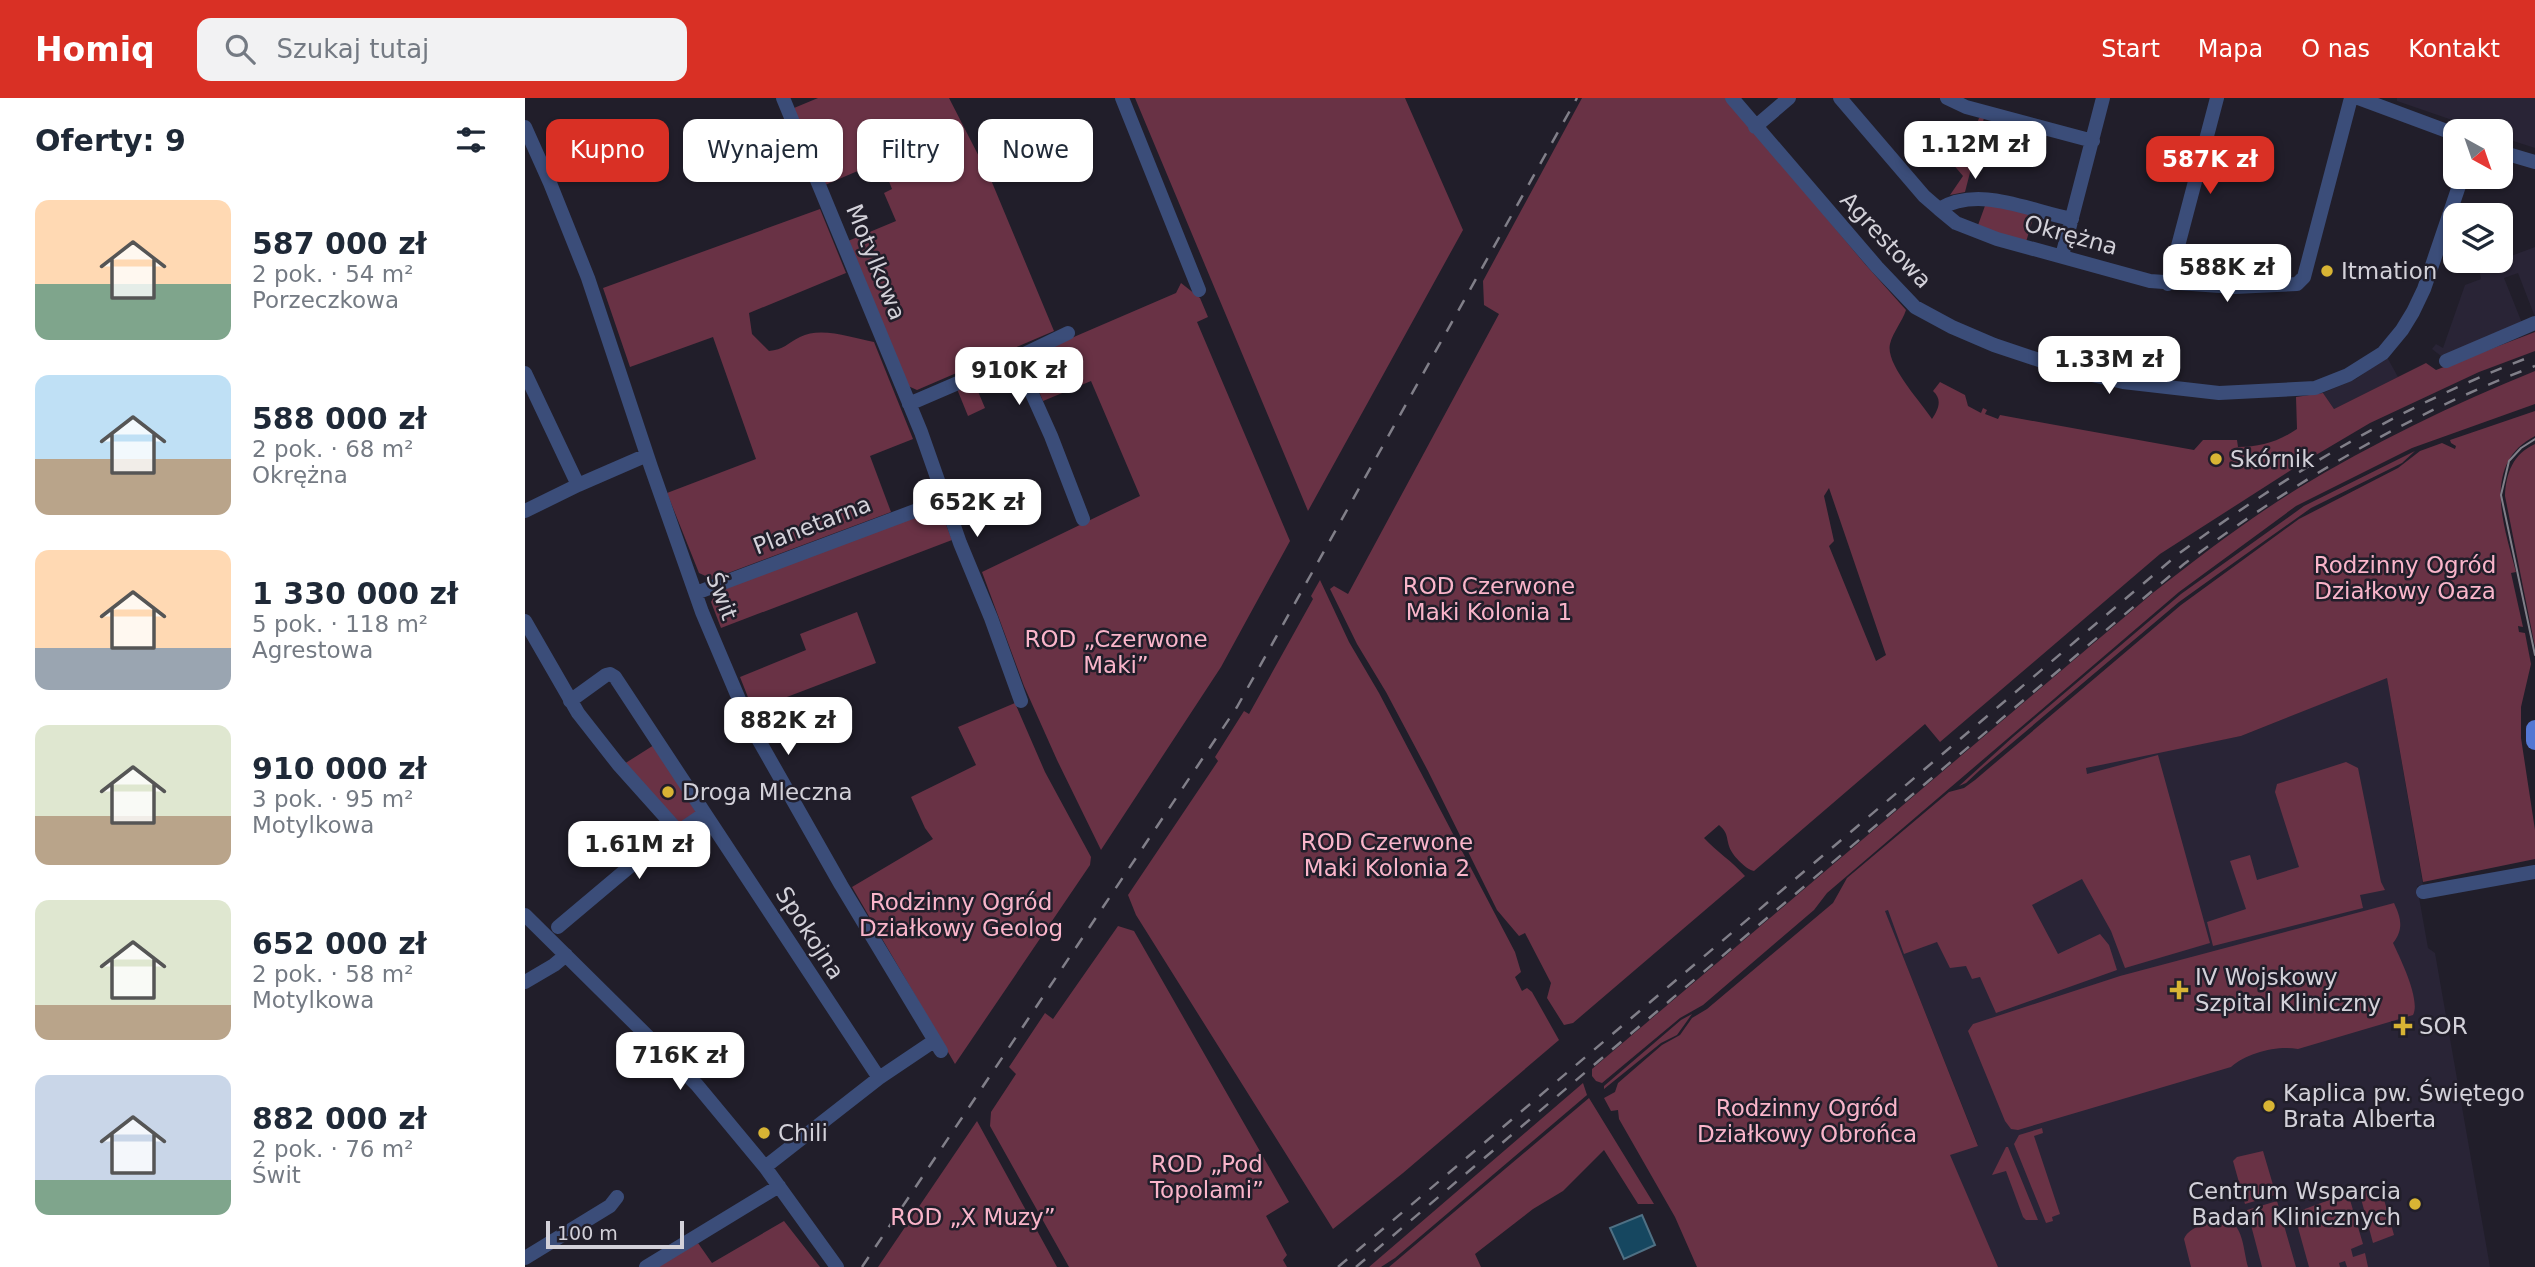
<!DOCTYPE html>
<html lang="pl">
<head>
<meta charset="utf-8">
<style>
  :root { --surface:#fff; --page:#f2f2f3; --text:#1f2937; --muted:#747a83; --accent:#d93025 }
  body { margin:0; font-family:"DejaVu Sans",sans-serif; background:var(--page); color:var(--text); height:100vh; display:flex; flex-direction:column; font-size:26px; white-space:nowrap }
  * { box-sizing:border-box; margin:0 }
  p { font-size:23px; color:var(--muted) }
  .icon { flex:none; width:38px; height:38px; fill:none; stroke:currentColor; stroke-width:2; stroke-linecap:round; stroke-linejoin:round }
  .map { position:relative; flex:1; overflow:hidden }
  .panel { display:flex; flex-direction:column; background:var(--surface); width:525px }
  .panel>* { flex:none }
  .guide { position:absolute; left:21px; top:21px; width:665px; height:63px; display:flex; gap:14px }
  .needle { width:46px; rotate:140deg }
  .fabs { position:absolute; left:1918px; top:21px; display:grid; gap:14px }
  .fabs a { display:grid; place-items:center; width:70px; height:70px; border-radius:14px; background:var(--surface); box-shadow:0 2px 5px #0004; font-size:35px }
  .scale { position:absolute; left:21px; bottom:18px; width:138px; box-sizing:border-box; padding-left:7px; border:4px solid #d3d1d9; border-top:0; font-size:19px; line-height:24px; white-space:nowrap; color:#d3d1d9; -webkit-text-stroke:5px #211e2a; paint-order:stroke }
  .price { position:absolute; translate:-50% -60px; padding:0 16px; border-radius:14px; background:#fff; color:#222; font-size:23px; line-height:46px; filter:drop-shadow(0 2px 4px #0008) }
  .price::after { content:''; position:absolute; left:50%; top:42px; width:21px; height:16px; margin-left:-10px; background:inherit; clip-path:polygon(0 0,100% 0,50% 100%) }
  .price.current { background:var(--accent); color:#fff }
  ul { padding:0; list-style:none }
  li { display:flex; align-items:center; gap:21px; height:175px; padding:0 35px }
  li span { display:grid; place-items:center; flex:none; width:196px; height:140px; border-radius:14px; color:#555 }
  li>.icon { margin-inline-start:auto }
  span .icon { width:84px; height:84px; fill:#fffc; stroke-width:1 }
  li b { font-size:30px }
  h2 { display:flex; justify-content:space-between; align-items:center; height:84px; padding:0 35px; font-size:30px }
  .tag { padding:0 24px; border-radius:14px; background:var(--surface); box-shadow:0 2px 5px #0004; font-size:24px; line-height:63px }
  .tag.current { background:var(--accent); color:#fff }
  header { display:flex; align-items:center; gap:42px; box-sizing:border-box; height:98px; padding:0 35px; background:var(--accent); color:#fff }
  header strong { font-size:33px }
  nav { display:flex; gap:38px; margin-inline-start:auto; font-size:24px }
  .search { width:490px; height:63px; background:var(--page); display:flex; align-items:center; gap:18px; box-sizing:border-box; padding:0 24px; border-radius:14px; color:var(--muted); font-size:26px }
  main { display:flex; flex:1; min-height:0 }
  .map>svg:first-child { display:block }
  .built { fill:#292436 }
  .green { fill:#693245; fill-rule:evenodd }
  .water { fill:#164760; stroke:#4f7084; stroke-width:2 }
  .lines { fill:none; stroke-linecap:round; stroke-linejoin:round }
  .minor { stroke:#3b4d79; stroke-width:14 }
  .major { stroke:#5377d3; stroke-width:18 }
  .tram { stroke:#817f89; stroke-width:2 }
  .rail { stroke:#817f89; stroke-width:2.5; stroke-dasharray:12 12; stroke-linecap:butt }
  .poi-dot { fill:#d8b434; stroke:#211e2a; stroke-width:2.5 }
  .labels { text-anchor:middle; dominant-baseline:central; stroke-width:5; stroke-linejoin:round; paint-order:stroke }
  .street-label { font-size:23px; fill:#d3d1d9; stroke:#211e2a }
  .poi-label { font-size:23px; fill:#d3d1d9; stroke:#211e2a; text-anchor:start }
  .park-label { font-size:23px; fill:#fab5ca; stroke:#211e2a }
</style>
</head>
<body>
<header>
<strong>Homiq</strong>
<div class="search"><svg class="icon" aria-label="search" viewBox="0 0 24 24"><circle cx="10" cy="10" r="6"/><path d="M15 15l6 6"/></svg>Szukaj tutaj</div>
<nav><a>Start</a><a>Mapa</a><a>O nas</a><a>Kontakt</a></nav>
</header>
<main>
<section class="panel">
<h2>Oferty: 9<svg class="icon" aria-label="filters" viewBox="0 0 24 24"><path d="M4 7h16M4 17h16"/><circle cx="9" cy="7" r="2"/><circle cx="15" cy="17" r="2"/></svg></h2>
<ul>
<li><span style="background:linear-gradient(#ffd9b3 60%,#7fa58c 0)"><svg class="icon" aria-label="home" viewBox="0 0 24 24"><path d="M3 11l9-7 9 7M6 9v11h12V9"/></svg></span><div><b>587 000 zł</b><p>2 pok. · 54 m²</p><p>Porzeczkowa</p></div></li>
<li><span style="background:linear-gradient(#bfe0f5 60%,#b9a48a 0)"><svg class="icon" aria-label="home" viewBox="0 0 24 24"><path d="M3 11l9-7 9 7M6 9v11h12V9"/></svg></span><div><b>588 000 zł</b><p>2 pok. · 68 m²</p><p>Okrężna</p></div></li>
<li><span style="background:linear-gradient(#ffd9b3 70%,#9aa5b1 0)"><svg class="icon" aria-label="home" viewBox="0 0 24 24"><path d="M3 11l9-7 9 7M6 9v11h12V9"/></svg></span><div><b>1 330 000 zł</b><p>5 pok. · 118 m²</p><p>Agrestowa</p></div></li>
<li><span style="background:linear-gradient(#dfe7d0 65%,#b9a48a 0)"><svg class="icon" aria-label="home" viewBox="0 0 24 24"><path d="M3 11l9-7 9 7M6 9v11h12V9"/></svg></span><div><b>910 000 zł</b><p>3 pok. · 95 m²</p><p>Motylkowa</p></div></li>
<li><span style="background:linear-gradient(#dfe7d0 75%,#b9a48a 0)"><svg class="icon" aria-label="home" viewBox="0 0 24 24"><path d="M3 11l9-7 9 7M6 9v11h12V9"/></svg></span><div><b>652 000 zł</b><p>2 pok. · 58 m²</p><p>Motylkowa</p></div></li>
<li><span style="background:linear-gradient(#c9d6e8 75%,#7fa58c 0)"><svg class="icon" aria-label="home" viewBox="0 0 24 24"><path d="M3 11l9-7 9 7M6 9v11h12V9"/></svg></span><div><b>882 000 zł</b><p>2 pok. · 76 m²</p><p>Świt</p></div></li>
</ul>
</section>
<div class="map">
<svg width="2010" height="1169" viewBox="0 0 2010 1169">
  <rect width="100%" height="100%" fill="#211e2a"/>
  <path class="built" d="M1872,0h138v50l-34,-11v-6h-17l-87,-30z
    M2010,149v70l-17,-44 -14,5 18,45 -81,33 -9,-7 4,-5 7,4 22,-63 16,-6 -2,-11z
    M1862,259l11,20 -64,32 -11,-16 33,-14z
    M1862,579l36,208 -6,1 11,62 7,5 55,314h-492l-49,-112 29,-10 -112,-281 67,-56 188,-49 120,-23z"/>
  <path class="green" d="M293,0h131l42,82 63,151 -137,59 -9,-4 -60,-145 48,-20 -12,-28 8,-4 -11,-28 -56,24 -31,-77z
    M610,0h270l58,132 -155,281z
    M1057,0h144l139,166 41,46c-4,12 -13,22 -16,34 -5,20 31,58 42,75 6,-9 11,-19 1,-28l7,-9 25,13 3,11 13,7 2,-5 4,2 -2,4 13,5 2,-4 194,35 9,-10h34l1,7c22,0 40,-5 59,-18l-1,-32 27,-4 11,16 92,-46 10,7 99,-38v19l-56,21 -109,51 -71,42 -139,89 -220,188 -15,-18 -171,147c-9,-2 -23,-17 -25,-25 -3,-10 -1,-13 -10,-21l-15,13c13,14 28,23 41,38l-172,147 -9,2 -17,-27 4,-15 -26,-50 -6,3 -22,-26 -69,-139 -42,-79 -29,-48 -27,-55 4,-3 14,8 151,-280 -15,-9 -1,-24zM1304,390l57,167 -10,6 -47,-115 5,-5 -10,-45z
    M1454,20h5l-19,74 -15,3 13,-19 -11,-13 6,-5 -11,-13 31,-24z
    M1461,105l48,12 -8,27 -49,-14z
    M295,111l26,64 -97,40 3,21 17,17c14,-1 19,-8 31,-14 21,-11 52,1 74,5l39,97 -43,17 21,56 -179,67 -13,-6 -32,-80 89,-34 -43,-122 -83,30 -27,-79z
    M656,185l19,15 8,19 -11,5 93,219 -69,126 -120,183 -44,-90 -33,-74 -42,-114 158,-76 -49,-115 -48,20 -18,-43 151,-65z
    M2010,273v33l-123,44 -116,58 -117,86 -352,301 -13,17 -111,95 -23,13 -78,65 -6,-2 -4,-5v-7l562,-477c46,-36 93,-72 143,-103 76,-46 156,-85 238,-118z
    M449,284l11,26 -17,8 -11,-27z
    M2010,313v25c-54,28 -31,90 -19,136l-5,1 12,54 -5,-1 1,6 6,1 6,31 -10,43v31l14,92v29l-112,23 -36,-204 -146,58 -155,32 1,6 71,-19 52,188 -85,25 -14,-37 -29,-52 -50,26 26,49 42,-20 9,11 8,25 -121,43 -16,-36 -8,2 -6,-13 -16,2 -13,-26 -33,12 -16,-44 -3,1 93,235 -28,9 48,112h-301l-22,-50 -56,-98 -1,-9 -7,1 -7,-13 11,-6 3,-9 44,-38 18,-10 12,-17 15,-9 126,-106 14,-25 102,-86 15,-4 11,-8 206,-175 118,-86 99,-51 22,-17 22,-8 13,6 1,-3 -5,-3 -1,-3z
    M2010,346v203l-30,-151c1,-23 8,-42 30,-52z
    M1890,353l-13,12 -91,45 -93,66 -39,28 -199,168 -14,13 -7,3 54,-49 168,-143 123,-88z
    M407,412l10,4 10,26 -231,88 -10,-26 5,-10z
    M795,482l29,62 30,51 136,259 6,20 -6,5 7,14 5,-3 5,4 27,48 -156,133 -70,56 -197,-314 -8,-20 90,-134 -3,-4 29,-46 5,3 64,-115 -2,-3z
    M332,514l19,51 -123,47 -13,-33 66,-27 -6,-16z
    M490,605l30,69 46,85 -1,8 -135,199 -103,-177 81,-48 -8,-11 -14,-31 65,-32 -18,-38z
    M129,647l42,67 -12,9h-6l-54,-57z
    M1821,664l12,6 23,114 4,8 -25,5 3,13 -150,38 -6,-24 39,-13 -16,-48 20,-6 7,25 42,-13 -24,-75 2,-8z
    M1869,805c7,15 10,26 -1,40 7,15 28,57 20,72l-115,34c-20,-4 -52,4 -67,18l-213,63 -7,-1 -6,-8 -37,-90 5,-7 147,-48z
    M593,828l16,5 155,271 -23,14 21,39 -4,5 4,7h-218l-79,-141 1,-14 25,-38 -7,-7 36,-54 8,6z
    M1167,916l-15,21 -16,8 -57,46v-3l77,-66z
    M1058,985l4,12 -192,163 -14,9h-12z
    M1064,1000l65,106h-16l-34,-54 -41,41 -30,18 -58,45 6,13h-92z
    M452,1023l80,146h-179z
    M1517,1030l1,5 -9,3 26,78 -8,3 1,4 -7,2 -32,-79 5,-9z
    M1481,1049h2l30,73h-12l-3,-3 -17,-46 -14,4z
    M1738,1053l13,44 -31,9 -12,-43 4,-4z
    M1841,1089l4,13 13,-4 11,39 -21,8 -13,-48 1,-4z
    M1823,1095l15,51 -12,5 2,8 12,-4 3,14h-21l-2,-6 -6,2 1,4h-31l-15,-54z
    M1752,1103l19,66h-34l-15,-57z
    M1699,1121c20,4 19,31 24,48h-57l-7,-28c6,-14 25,-15 40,-20z
    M259,1123l36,46h-163l41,-24 14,20z"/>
  <path class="water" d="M1117,1117l13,30 -31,14 -14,-31z"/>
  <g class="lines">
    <path class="minor" d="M258,0l138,334 39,111 31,75 30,83
      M597,0l77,192
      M1207,0l145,169 38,40 37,20 42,18 72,24 57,13 96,11 96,-5 33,-13 35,-22 19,-23 11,-18 11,-23 38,-112
      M1315,0l84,98 15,13
      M1422,0l19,9 127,34
      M1833,0l97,36
      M0,29l25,56 38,95 63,189 51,145 47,111 92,162 100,166
      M1230,29l34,-29
      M1976,54l34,10
      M1547,121c-43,-8 -92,-34 -133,-10l17,14 41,16 153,42 84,6 63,-3 7,-7 47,-179
      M1537,158l41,-158
      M1643,186l49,-186
      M491,260l52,-25
      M1921,263l89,-38
      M0,275l53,112
      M384,306l107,-46 35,78 32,83
      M0,413l53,-26 69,-30
      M171,495l248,-93
      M0,523l53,92 40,51 60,67
      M45,603l36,-26 4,-1 5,3 264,401
      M1898,794l112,-20
      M0,817l172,170 68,82 72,100
      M33,829l82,-69 64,-44
      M0,884l29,-17 12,-10
      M240,1069l114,-89 55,-37
      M0,1160l85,-52 7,-9
      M121,1169l133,-81"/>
    <path class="major" d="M2010,631v12"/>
    <path class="tram" d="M2010,341l-14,9 -12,13 -8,34 34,160"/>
    <path class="rail" d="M337,1169l375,-560 340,-609
      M813,1169l839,-712c111,-82 228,-151 358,-200
      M831,1169l828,-703c108,-81 224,-150 351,-198"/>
  </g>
  <g class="poi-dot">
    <circle cx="1802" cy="173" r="7"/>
    <circle cx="1691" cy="361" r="7"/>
    <circle cx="143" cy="694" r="7"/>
    <path d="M1650.5 881.5h7v7h7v7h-7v7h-7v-7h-7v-7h7z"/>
    <path d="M1874.5 917.5h7v7h7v7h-7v7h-7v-7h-7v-7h7z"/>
    <circle cx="1744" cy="1008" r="7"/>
    <circle cx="239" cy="1035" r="7"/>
    <circle cx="1890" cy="1106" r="7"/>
  </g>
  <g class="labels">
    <g class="street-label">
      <text transform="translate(1546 137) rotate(15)">Okrężna</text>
      <text transform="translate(1361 142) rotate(47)">Agrestowa</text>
      <text transform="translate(351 164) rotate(68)">Motylkowa</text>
      <text transform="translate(287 427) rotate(-21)">Planetarna</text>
      <text transform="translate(197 498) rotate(69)">Świt</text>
      <text transform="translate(285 835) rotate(57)">Spokojna</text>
    </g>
    <g class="poi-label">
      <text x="1816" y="173">Itmation</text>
      <text x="1705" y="361">Skórnik</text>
      <text x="157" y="694">Droga Mleczna</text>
      <text x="1670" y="879">IV Wojskowy<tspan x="1670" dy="26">Szpital Kliniczny</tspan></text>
      <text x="1894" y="928">SOR</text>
      <text x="1758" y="995">Kaplica pw. Świętego<tspan x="1758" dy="26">Brata Alberta</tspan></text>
      <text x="253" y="1035">Chili</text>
      <text x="1876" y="1093" text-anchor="end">Centrum Wsparcia<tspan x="1876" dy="26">Badań Klinicznych</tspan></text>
    </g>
    <g class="park-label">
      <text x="1880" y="467">Rodzinny Ogród<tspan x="1880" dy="26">Działkowy Oaza</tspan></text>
      <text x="964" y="488">ROD Czerwone<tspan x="964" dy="26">Maki Kolonia 1</tspan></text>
      <text x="591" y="541">ROD „Czerwone<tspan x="591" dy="26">Maki”</tspan></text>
      <text x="862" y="744">ROD Czerwone<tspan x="862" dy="26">Maki Kolonia 2</tspan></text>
      <text x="436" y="804">Rodzinny Ogród<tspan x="436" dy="26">Działkowy Geolog</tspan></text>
      <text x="1282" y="1010">Rodzinny Ogród<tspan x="1282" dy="26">Działkowy Obrońca</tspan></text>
      <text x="682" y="1066">ROD „Pod<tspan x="682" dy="26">Topolami”</tspan></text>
      <text x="448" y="1119">ROD „X Muzy”</text>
    </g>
  </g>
</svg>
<div class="fabs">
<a><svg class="needle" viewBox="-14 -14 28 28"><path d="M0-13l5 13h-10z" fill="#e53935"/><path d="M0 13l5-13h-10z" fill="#747a83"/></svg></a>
<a><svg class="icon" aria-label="layers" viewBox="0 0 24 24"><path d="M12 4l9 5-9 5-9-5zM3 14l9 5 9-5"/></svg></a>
</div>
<div class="scale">100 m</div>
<b class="price" style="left:1450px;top:83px">1.12M zł</b>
<b class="price current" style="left:1685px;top:98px">587K zł</b>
<b class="price" style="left:1702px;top:206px">588K zł</b>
<b class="price" style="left:1584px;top:298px">1.33M zł</b>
<b class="price" style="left:494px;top:309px">910K zł</b>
<b class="price" style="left:452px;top:441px">652K zł</b>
<b class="price" style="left:263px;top:659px">882K zł</b>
<b class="price" style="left:114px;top:783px">1.61M zł</b>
<b class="price" style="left:155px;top:994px">716K zł</b>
<div class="guide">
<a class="tag current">Kupno</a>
<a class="tag">Wynajem</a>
<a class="tag">Filtry</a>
<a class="tag">Nowe</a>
</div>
</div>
</main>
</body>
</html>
